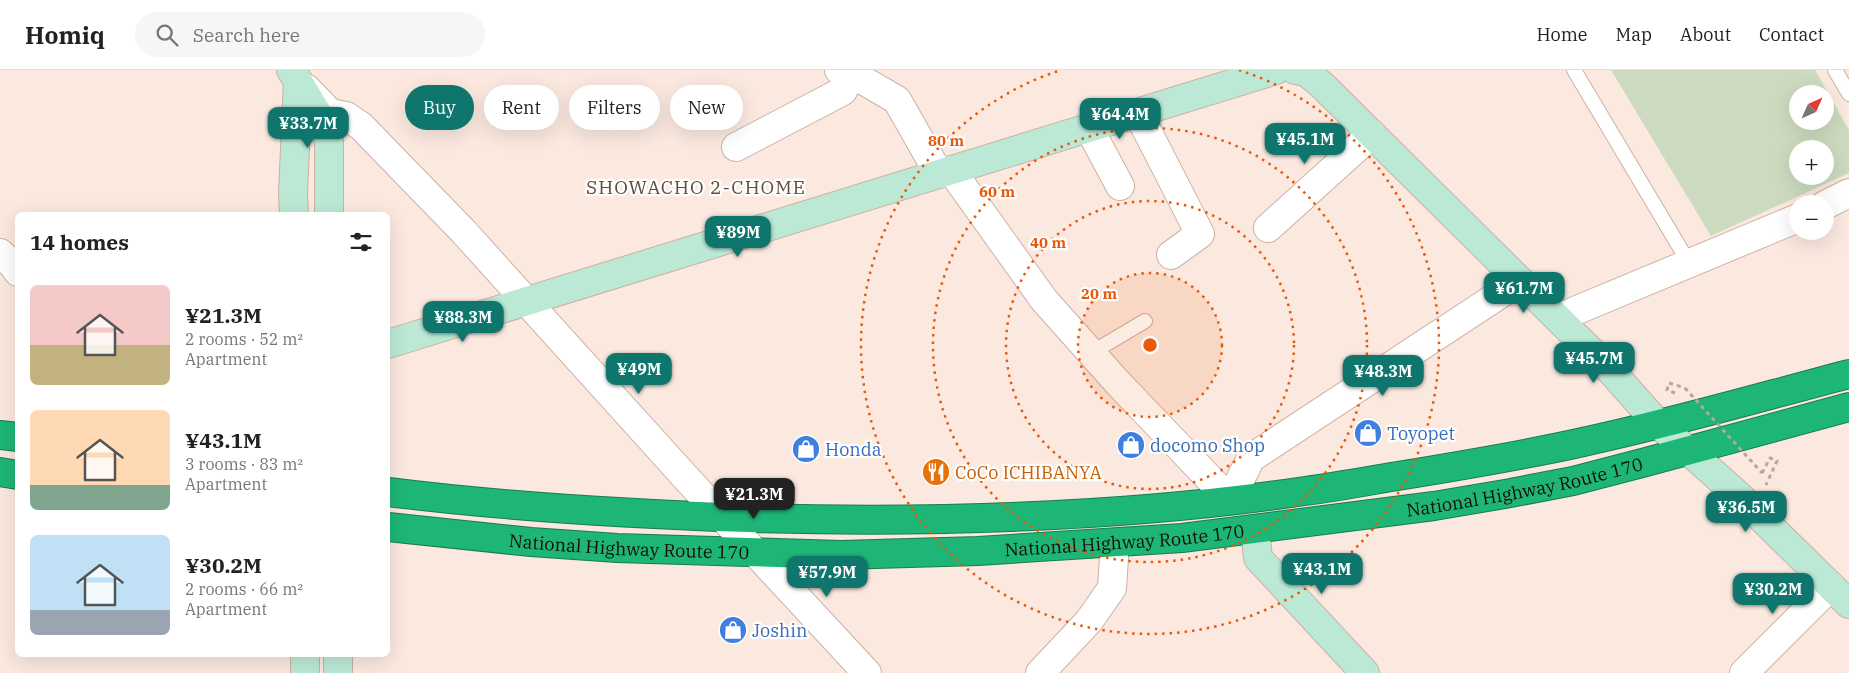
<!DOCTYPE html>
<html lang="en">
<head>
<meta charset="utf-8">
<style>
  :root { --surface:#fff; --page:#f6f6f6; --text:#222; --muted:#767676; --line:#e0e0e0; --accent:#0f766e }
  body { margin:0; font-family:"IBM Plex Serif",serif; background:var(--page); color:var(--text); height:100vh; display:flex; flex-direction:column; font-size:19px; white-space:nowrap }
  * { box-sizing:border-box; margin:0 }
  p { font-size:16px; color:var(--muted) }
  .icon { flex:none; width:28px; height:28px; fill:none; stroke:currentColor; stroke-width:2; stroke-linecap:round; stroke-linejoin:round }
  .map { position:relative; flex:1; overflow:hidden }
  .details { position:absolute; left:15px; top:142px; width:375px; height:445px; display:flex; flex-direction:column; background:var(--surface); border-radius:8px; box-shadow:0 5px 20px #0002 }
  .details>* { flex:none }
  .banner { position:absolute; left:405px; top:15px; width:475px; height:45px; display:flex; gap:10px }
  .needle { width:32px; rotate:45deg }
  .tools { position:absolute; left:1789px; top:15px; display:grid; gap:10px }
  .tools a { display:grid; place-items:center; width:45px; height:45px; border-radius:50%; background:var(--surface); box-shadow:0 5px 20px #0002; font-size:25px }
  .price { position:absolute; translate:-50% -42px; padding:0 11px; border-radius:10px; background:var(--accent); color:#fff; font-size:16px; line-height:32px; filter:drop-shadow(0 1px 2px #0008) }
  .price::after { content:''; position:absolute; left:50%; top:30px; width:15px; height:11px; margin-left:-8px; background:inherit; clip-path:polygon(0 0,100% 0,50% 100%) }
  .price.active { background:#222; color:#fff }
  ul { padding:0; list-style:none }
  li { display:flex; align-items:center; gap:15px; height:125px; padding:0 15px }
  li span { display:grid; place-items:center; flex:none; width:140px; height:100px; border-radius:8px; color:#555 }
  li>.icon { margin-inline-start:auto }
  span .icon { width:60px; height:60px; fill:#fffc; stroke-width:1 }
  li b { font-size:21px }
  h2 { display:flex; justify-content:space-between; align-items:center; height:60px; padding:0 15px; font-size:21px }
  .pill { padding:0 18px; border-radius:22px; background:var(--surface); box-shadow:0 5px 20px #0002; font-size:18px; line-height:45px }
  .pill.active { background:var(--accent); color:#fff }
  header { display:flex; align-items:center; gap:30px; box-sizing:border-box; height:70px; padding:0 25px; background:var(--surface); border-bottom:1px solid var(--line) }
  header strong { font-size:24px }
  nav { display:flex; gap:28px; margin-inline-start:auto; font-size:18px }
  .search { width:350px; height:45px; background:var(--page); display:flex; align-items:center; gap:12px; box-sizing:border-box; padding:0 18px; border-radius:28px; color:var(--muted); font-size:19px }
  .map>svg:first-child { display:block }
  .green { fill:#ccdbbf; fill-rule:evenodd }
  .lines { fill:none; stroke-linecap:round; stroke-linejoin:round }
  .lane-casing { stroke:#ccb0a1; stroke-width:16 }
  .street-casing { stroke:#ccb0a1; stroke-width:30 }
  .secondary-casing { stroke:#ccb0a1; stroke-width:30 }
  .highway-casing { stroke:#1b7b50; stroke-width:30 }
  .path { stroke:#b5a69e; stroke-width:3; stroke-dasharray:4 4; stroke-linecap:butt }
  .lane { stroke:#fff; stroke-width:14 }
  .street { stroke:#fff; stroke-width:28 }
  .secondary { stroke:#bbe9d6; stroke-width:28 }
  .highway { stroke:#1db676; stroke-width:28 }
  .path-bridge { stroke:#b5a69e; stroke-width:3; stroke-dasharray:4 4; stroke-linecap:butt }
  .ring { fill:none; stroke:#e8590c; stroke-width:2.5; stroke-dasharray:2.5 5 }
  .labels { text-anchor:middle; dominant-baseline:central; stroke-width:4.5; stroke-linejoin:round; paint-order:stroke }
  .shop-label { font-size:18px; fill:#366cbe; stroke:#fff; text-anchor:start }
  .food-label { font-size:18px; fill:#c56008; stroke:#fff; text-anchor:start }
  .street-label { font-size:18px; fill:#170d08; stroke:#fff }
  .neighbourhood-label { font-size:19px; letter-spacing:1px; fill:#644c3f; stroke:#fff }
  .centre { fill:#e8590c; stroke:#fff; stroke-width:2.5 }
  .ring-label { font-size:15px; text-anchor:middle; font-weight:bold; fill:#e8590c; stroke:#fff; stroke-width:4.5; stroke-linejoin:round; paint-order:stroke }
</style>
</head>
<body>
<header>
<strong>Homiq</strong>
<div class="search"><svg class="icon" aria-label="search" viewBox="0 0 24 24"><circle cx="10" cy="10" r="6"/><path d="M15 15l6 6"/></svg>Search here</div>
<nav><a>Home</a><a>Map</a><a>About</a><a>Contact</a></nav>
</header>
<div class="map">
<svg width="1849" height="603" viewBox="0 0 1849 603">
  <rect width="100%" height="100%" fill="#fbe9e0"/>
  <path class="green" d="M1611,0h204l34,60v43l-138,63zM1798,24h27v27h-27zM1798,79h27v27h-27z"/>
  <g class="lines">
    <defs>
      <path id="lane" d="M1574,0l115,193
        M1835,0l14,24
        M1091,283l54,-32"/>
      <path id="street" d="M839,0l27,12 31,18 42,74
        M306,18l24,25 16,3 15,10 102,105 225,249 179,193
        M1138,43l62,121 -29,21
        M1089,58l31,58
        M736,77l107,-56 7,-16
        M951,100l93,130 74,83 112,117 21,-42 269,-177
        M1825,135l24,-12
        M1268,158l104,-94
        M0,183l13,12 5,7
        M1558,248l240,-100
        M1040,603l49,-52 23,-33 3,-45
        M1744,603l87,-87"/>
      <path id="secondary" d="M291,0l31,51 7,21v73
        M1295,0l11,2 17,14 288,285 47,53 80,71 111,109
        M294,145l-1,-21 5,-114
        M388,274l888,-274
        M1255,459l3,29 107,115
        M305,585v18
        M338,585v18"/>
      <g id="highway">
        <path d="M0,365l18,2"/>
        <path d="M0,402l18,3"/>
        <path d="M388,422c120,15 241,22 362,26 185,5 372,0 555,-27 39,-5 78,-13 117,-19 54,-9 108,-18 161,-30 89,-19 178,-45 266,-68"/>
        <path id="s1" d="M388,457l143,15 86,6 224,7 137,-4 204,-13 252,-32 71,-12 68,-13 73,-19 203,-55"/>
      </g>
    </defs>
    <use href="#lane" class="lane-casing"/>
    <use href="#street" class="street-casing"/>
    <use href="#secondary" class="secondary-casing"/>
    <use href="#highway" class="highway-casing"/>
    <path class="path" d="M1675,323l-8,-3 2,-7 16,5
      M1762,403l8,-15 7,3 -11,24"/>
    <use href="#lane" class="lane"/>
    <use href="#street" class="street"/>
    <use href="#secondary" class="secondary"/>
    <use href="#highway" class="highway"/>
    <path class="path-bridge" d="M1685,318l77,85"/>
  </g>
  <circle cx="1150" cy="275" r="72" fill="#e8590c" fill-opacity=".12"/>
  <g class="ring">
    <circle cx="1150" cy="275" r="72"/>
    <circle cx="1150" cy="275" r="144"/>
    <circle cx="1150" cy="275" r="217"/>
    <path d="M1239 0A289 289 0 1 1 1061 0"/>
  </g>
  <defs>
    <symbol id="shop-disc" viewBox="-11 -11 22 22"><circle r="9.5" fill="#3f7fe0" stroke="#fff"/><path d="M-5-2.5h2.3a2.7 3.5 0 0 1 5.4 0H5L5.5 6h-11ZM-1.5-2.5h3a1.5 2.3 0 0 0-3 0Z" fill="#fff"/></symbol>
    <symbol id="restaurant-disc" viewBox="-11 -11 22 22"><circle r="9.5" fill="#e8710a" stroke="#fff"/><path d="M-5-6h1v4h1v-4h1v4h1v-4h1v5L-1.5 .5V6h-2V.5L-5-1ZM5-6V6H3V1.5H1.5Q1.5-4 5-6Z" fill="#fff"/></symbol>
  </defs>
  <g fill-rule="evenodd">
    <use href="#shop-disc" x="1352" y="347" width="32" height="32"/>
    <use href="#shop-disc" x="1115" y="359" width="32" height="32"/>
    <use href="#shop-disc" x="790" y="363" width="32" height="32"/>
    <use href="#restaurant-disc" x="920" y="386" width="32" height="32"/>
    <use href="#shop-disc" x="717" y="544" width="32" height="32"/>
  </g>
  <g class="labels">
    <g class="shop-label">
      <text x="1387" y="363">Toyopet</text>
      <text x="1150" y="375">docomo Shop</text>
      <text x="825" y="379">Honda</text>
      <text x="752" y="560">Joshin</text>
    </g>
    <g class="food-label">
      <text x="955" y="402">CoCo ICHIBANYA</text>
    </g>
    <g class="street-label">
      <text stroke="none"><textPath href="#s1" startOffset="1142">National Highway Route 170</textPath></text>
      <text stroke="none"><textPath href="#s1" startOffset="738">National Highway Route 170</textPath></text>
      <text stroke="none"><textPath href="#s1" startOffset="242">National Highway Route 170</textPath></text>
    </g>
    <g class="neighbourhood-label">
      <text x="696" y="117">SHOWACHO 2-CHOME</text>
    </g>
  </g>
  <circle cx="1150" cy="275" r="8" class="centre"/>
  <g class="ring-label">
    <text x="946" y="76">80 m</text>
    <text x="997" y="127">60 m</text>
    <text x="1048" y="178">40 m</text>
    <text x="1099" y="229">20 m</text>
  </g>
</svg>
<div class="tools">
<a><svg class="needle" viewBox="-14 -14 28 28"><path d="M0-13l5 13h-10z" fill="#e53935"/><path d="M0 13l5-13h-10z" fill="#767676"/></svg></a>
<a>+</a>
<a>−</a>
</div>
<b class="price" style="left:1120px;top:70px">¥64.4M</b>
<b class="price" style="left:308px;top:79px">¥33.7M</b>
<b class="price" style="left:1305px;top:95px">¥45.1M</b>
<b class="price" style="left:738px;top:188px">¥89M</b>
<b class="price" style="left:1524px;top:244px">¥61.7M</b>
<b class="price" style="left:463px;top:273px">¥88.3M</b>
<b class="price" style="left:1594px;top:314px">¥45.7M</b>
<b class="price" style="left:639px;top:325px">¥49M</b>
<b class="price" style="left:1383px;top:327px">¥48.3M</b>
<b class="price active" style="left:754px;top:450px">¥21.3M</b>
<b class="price" style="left:1746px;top:463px">¥36.5M</b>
<b class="price" style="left:1322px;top:525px">¥43.1M</b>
<b class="price" style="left:827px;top:528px">¥57.9M</b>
<b class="price" style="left:1773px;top:545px">¥30.2M</b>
<div class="banner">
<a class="pill active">Buy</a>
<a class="pill">Rent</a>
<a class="pill">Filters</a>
<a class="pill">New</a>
</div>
<section class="details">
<h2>14 homes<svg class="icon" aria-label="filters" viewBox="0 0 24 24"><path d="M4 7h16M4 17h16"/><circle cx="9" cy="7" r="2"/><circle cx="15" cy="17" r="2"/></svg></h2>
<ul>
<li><span style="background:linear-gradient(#f6c9c9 60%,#c2b280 0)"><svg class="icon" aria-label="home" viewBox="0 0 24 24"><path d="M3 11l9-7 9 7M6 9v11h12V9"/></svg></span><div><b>¥21.3M</b><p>2 rooms · 52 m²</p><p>Apartment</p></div></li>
<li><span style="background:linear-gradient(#ffd9b3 75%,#7fa58c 0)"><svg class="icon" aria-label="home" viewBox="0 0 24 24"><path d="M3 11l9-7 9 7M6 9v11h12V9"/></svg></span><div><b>¥43.1M</b><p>3 rooms · 83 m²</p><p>Apartment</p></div></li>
<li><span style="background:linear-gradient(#bfe0f5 75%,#9aa5b1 0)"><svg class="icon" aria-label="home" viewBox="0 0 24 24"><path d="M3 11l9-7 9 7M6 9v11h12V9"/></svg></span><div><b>¥30.2M</b><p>2 rooms · 66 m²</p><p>Apartment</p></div></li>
</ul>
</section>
</div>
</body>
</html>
